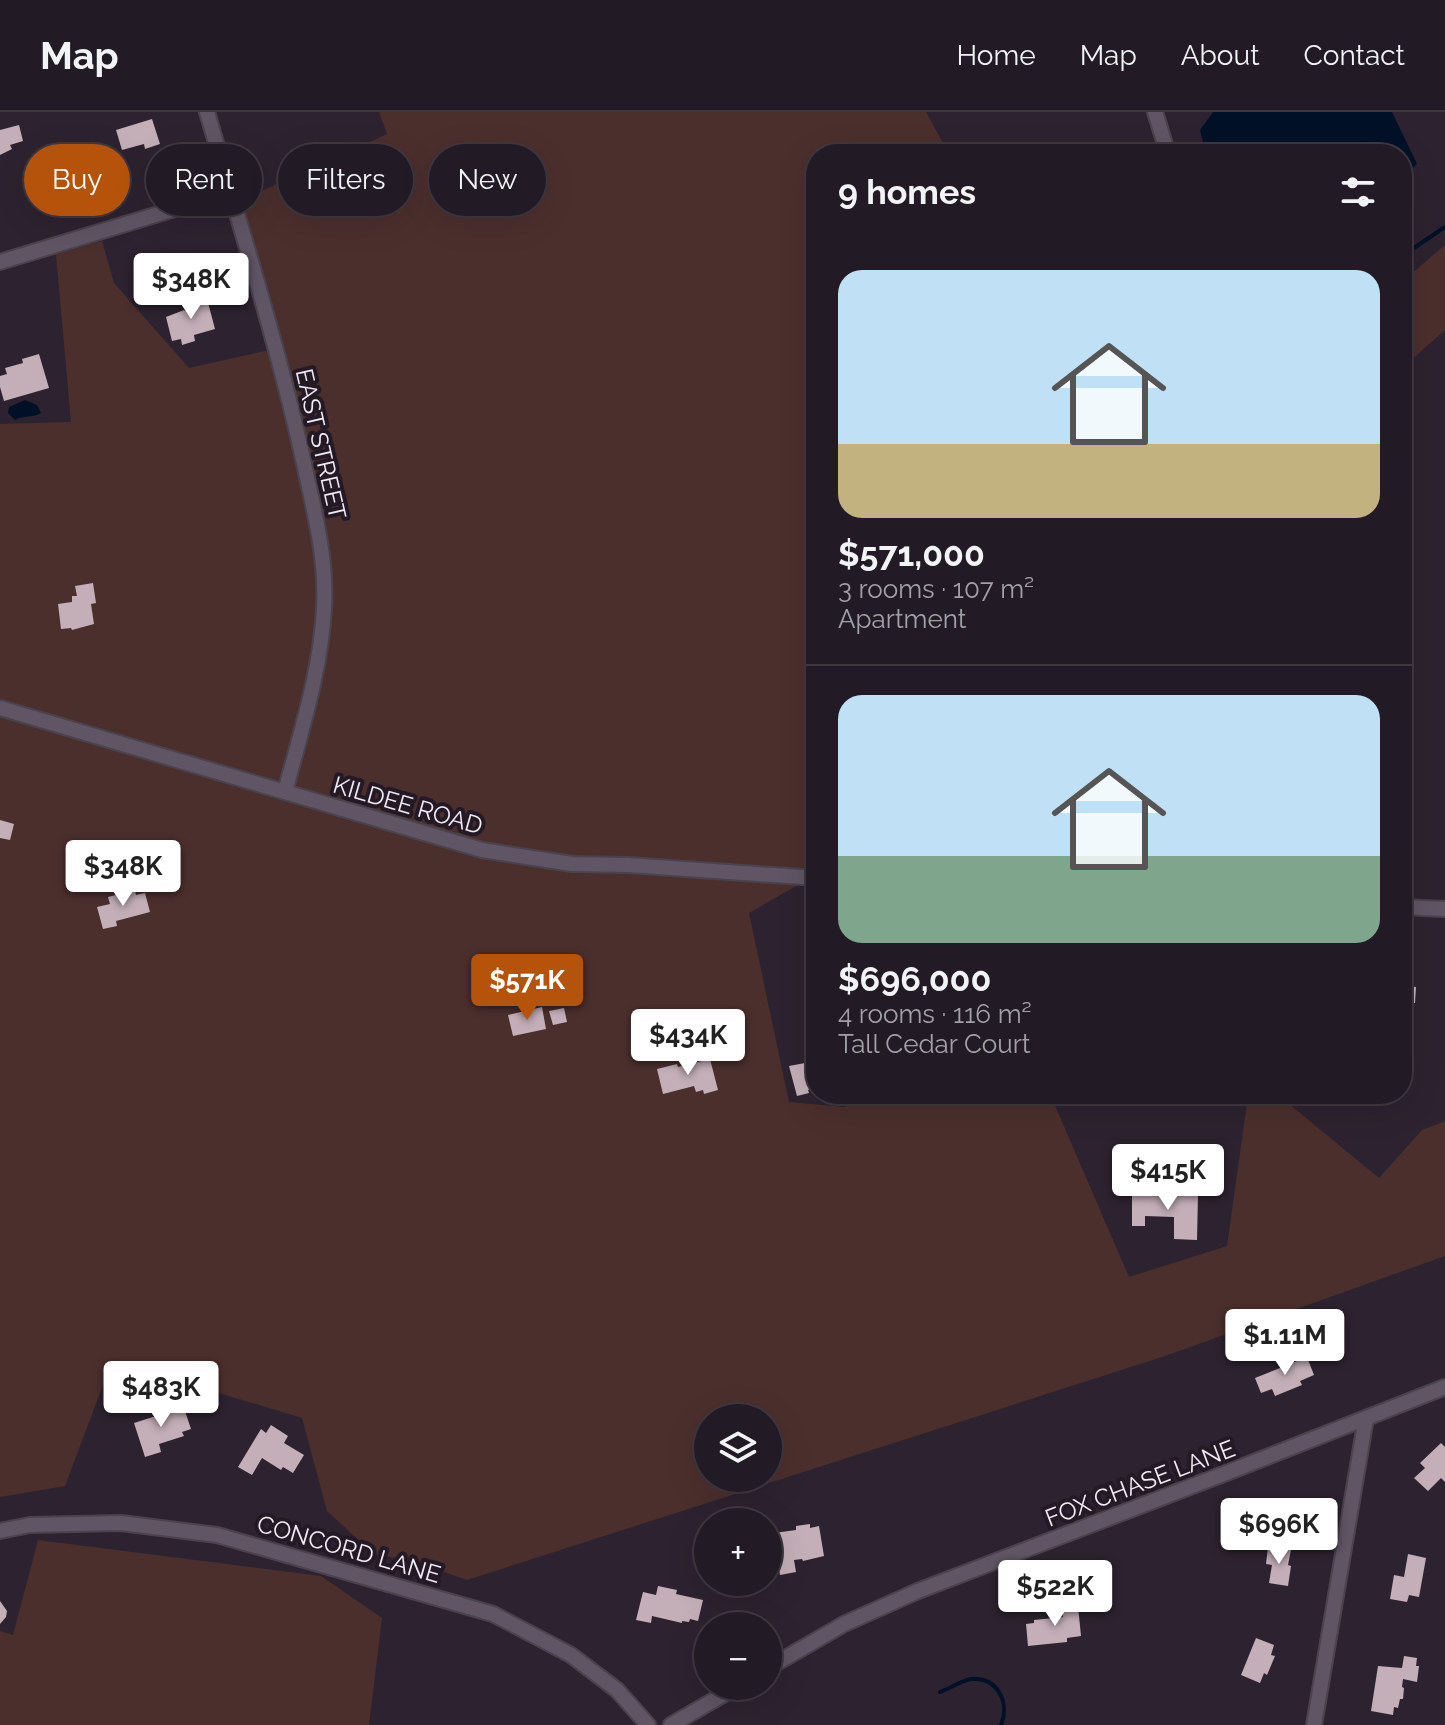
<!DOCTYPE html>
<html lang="en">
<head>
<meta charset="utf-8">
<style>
  :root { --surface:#221a24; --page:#2e2731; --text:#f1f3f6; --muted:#a2a1a6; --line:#3f3841; --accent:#b45309 }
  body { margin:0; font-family:Raleway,sans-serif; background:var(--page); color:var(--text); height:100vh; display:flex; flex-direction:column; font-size:30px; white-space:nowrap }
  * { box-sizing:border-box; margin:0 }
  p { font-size:26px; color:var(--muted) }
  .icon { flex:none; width:44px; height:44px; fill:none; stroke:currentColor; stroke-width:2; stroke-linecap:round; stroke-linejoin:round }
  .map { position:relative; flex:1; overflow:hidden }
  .side { position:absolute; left:806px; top:32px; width:606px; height:960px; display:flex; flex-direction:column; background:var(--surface); border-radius:32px; box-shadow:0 8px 32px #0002,0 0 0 2px var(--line) }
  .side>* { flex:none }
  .top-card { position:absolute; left:24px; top:32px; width:662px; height:72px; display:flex; gap:16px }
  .buttons { position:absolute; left:694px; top:1292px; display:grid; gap:16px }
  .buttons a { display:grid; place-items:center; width:88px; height:88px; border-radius:50%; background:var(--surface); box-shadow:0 8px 32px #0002,0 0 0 2px var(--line); font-size:40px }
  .price { position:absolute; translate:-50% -68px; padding:0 18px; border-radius:8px; background:#fff; color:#222; font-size:26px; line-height:52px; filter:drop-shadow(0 2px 4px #0008) }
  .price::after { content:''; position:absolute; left:50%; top:48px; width:24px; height:18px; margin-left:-12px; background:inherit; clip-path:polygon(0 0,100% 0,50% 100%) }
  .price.active { background:var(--accent); color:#fff }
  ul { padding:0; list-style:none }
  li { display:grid; align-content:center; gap:16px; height:424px; padding:0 32px }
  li+li { border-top:2px solid var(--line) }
  li span { display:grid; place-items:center; height:248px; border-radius:24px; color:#555 }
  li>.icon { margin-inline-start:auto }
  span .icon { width:144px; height:144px; fill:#fffc; stroke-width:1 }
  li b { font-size:34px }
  h2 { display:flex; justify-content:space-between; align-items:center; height:96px; padding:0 32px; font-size:34px }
  .chip { padding:0 28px; border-radius:36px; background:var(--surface); box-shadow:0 8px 32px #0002,0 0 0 2px var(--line); font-size:28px; line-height:72px }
  .chip.active { background:var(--accent); color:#fff }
  header { display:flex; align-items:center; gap:48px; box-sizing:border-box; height:112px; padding:0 40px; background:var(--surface); border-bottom:2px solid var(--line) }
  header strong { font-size:38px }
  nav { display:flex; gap:44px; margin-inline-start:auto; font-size:28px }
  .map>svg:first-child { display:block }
  .green { fill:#4b2f2d; fill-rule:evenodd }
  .water { fill:#001127 }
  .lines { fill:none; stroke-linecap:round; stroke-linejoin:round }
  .stream { stroke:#001127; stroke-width:4 }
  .building { fill:#c4afb8 }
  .minor-casing { stroke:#4a424d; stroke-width:18 }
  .minor { stroke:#5f5564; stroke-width:14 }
  .labels { text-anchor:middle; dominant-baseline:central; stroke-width:8; stroke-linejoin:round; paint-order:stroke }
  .street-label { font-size:24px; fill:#f1ebf4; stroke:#231a26 }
</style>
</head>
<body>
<header>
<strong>Map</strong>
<nav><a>Home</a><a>Map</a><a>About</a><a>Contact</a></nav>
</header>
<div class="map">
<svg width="1445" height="1613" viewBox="0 0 1445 1613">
  <rect width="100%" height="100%" fill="#2d2330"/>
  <path class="green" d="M379,0h547l23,42h-133v724h-6l-61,35 40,189 56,5 17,-13h188l79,183 98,-31 21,-150 29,-2 102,84 43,-48 23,-9v135l-280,100 -698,224 -55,-19 -38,-7 -47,-43 -25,-93 -190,-57 -47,125 -65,11v-1073l71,-2 -15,-168 46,-13 12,42 75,85 85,-19 -41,-145 154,-70zM708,1306h60v60h-60z
    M1445,133v85l-43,38v-86z
    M38,1428l283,36 61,42 -13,107h-369v-94l13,4z"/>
  <path class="water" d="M1213,0h179l25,52 -15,13v-23h-196l-6,-24z
    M25,288l12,5 4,8c-7,5 -18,2 -26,7l-7,-7 1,-6z"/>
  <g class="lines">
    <path class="stream" d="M1402,144l43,-29
      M940,1580c10,-4 21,-11 31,-13 27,-2 39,24 30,46"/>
  </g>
  <path class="building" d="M152,7l8,25 -15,5 -1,-5 -22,6 -6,-20z
    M19,13l4,16 -13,4 2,4 -12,6v-25z
    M206,183l9,34 -21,6 1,6 -13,4 -1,-6 -9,2 -6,-24 18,-7 1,1 8,-2 -2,-10z
    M39,242l10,34 -45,13 -4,-14v-11l7,-2 -2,-6 18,-5 -1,-4z
    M93,471l3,20 -5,1 3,20 -22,6 -1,-2 -10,1 -3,-25 14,-2v-6h5l-2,-10z
    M0,708l14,4 -4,16 -10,-2z
    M135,778l1,5 9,-2 5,19 -34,9 1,5 -14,3 -6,-22 13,-3 -2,-7z
    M1402,874l14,1 -1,16 -11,-1 1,-5h-3z
    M542,895l4,22 -33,7 -5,-21z
    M564,896l3,14 -14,3 -4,-14z
    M710,947l8,31 -14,4 -1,-4 -7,2 -2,-6 -31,8 -6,-25 20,-5 1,3z
    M816,949v27l-8,2 1,3 -12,3 -8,-30z
    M1159,1081l39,2 -1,45 -23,-1v-22l-29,-1v10h-13v-32h27z
    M1307,1245l7,18 -14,6 2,4 -27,11 -3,-7 -11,4 -6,-15z
    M164,1292l3,9 17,-5 7,21 -9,3 2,4 -25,8 2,8 -16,5 -11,-34 22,-7 -3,-9z
    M271,1313l17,11 -4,7 20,12 -11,18 -10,-6 -2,3 -19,-12 -10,17 -14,-8 23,-38 5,4z
    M1441,1331l4,4v35l-4,-4 -13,13 -14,-13 11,-10 -5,-5z
    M810,1412v4l9,-2 5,30 -21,5 -1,-2 -8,1 2,12 -16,3 -6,-42 22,-3v-4z
    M1268,1435l23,3 -3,15 3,1 -3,20 -19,-3 3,-18 -6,-1z
    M1408,1442l18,4 -7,39 -10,-2 -2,7 -17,-3 4,-24 10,2z
    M658,1474l19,4 -1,4 27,6 -5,21 -8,-2 -1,3 -7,-1v2l-30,-7 -1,7 -15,-3 7,-28 13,3z
    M0,1489l7,10 -1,6 -6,7z
    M1078,1494l3,30 -14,2v4l-39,4 -2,-22 8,-1v-3l29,-3 -1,-9z
    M1256,1526l18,7 -3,10 4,1 -8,19 -3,-2 -4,10 -19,-8z
    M1404,1544l13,2 -1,8h3l-2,16 -14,-3 -1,8 2,1 -1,11h-3l-2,9 -4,-1 -1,8 -22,-4 7,-45 24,2z"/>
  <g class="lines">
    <defs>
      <path id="minor" d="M207,0c34,117 71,233 97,352 10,47 23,94 20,144 -3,62 -23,123 -39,184
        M1155,0l13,42
        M0,150l231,-70
        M0,596l482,142 90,14 56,1 188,13
        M1402,795l43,2
        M0,1419l30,-6 91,-2 96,12 276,79 78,41 46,35 31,35
        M768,1556l76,-44 74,-33 303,-116 224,-88
        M671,1613l67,-39
        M1314,1613l52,-307"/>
    </defs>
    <use href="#minor" class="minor-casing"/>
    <use href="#minor" class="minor"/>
  </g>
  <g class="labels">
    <g class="street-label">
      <text transform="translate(321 332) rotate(77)">EAST STREET</text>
      <text transform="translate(408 693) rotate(16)">KILDEE ROAD</text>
      <text transform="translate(1140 1371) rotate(-21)">FOX CHASE LANE</text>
      <text transform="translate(349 1437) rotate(16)">CONCORD LANE</text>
    </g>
  </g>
</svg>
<div class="buttons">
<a><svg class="icon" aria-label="layers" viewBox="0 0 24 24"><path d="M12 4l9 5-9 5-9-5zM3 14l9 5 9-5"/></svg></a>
<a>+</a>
<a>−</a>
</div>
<b class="price" style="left:191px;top:209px">$348K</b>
<b class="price" style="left:123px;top:796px">$348K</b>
<b class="price active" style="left:527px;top:910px">$571K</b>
<b class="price" style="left:688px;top:965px">$434K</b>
<b class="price" style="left:1168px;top:1100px">$415K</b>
<b class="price" style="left:1285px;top:1265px">$1.11M</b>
<b class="price" style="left:161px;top:1317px">$483K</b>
<b class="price" style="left:1279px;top:1454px">$696K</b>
<b class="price" style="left:1055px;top:1516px">$522K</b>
<div class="top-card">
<a class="chip active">Buy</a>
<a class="chip">Rent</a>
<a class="chip">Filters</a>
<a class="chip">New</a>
</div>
<section class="side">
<h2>9 homes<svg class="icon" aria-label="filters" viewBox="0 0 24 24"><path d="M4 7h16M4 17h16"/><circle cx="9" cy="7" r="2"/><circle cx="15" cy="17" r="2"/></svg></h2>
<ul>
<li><span style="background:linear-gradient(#bfe0f5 70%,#c2b280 0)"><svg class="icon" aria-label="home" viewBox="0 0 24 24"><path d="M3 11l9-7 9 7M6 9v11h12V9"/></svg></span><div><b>$571,000</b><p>3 rooms · 107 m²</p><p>Apartment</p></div></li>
<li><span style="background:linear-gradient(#bfe0f5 65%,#7fa58c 0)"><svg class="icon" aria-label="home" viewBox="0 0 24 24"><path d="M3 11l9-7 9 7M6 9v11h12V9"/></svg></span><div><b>$696,000</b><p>4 rooms · 116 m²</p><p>Tall Cedar Court</p></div></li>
</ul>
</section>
</div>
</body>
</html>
